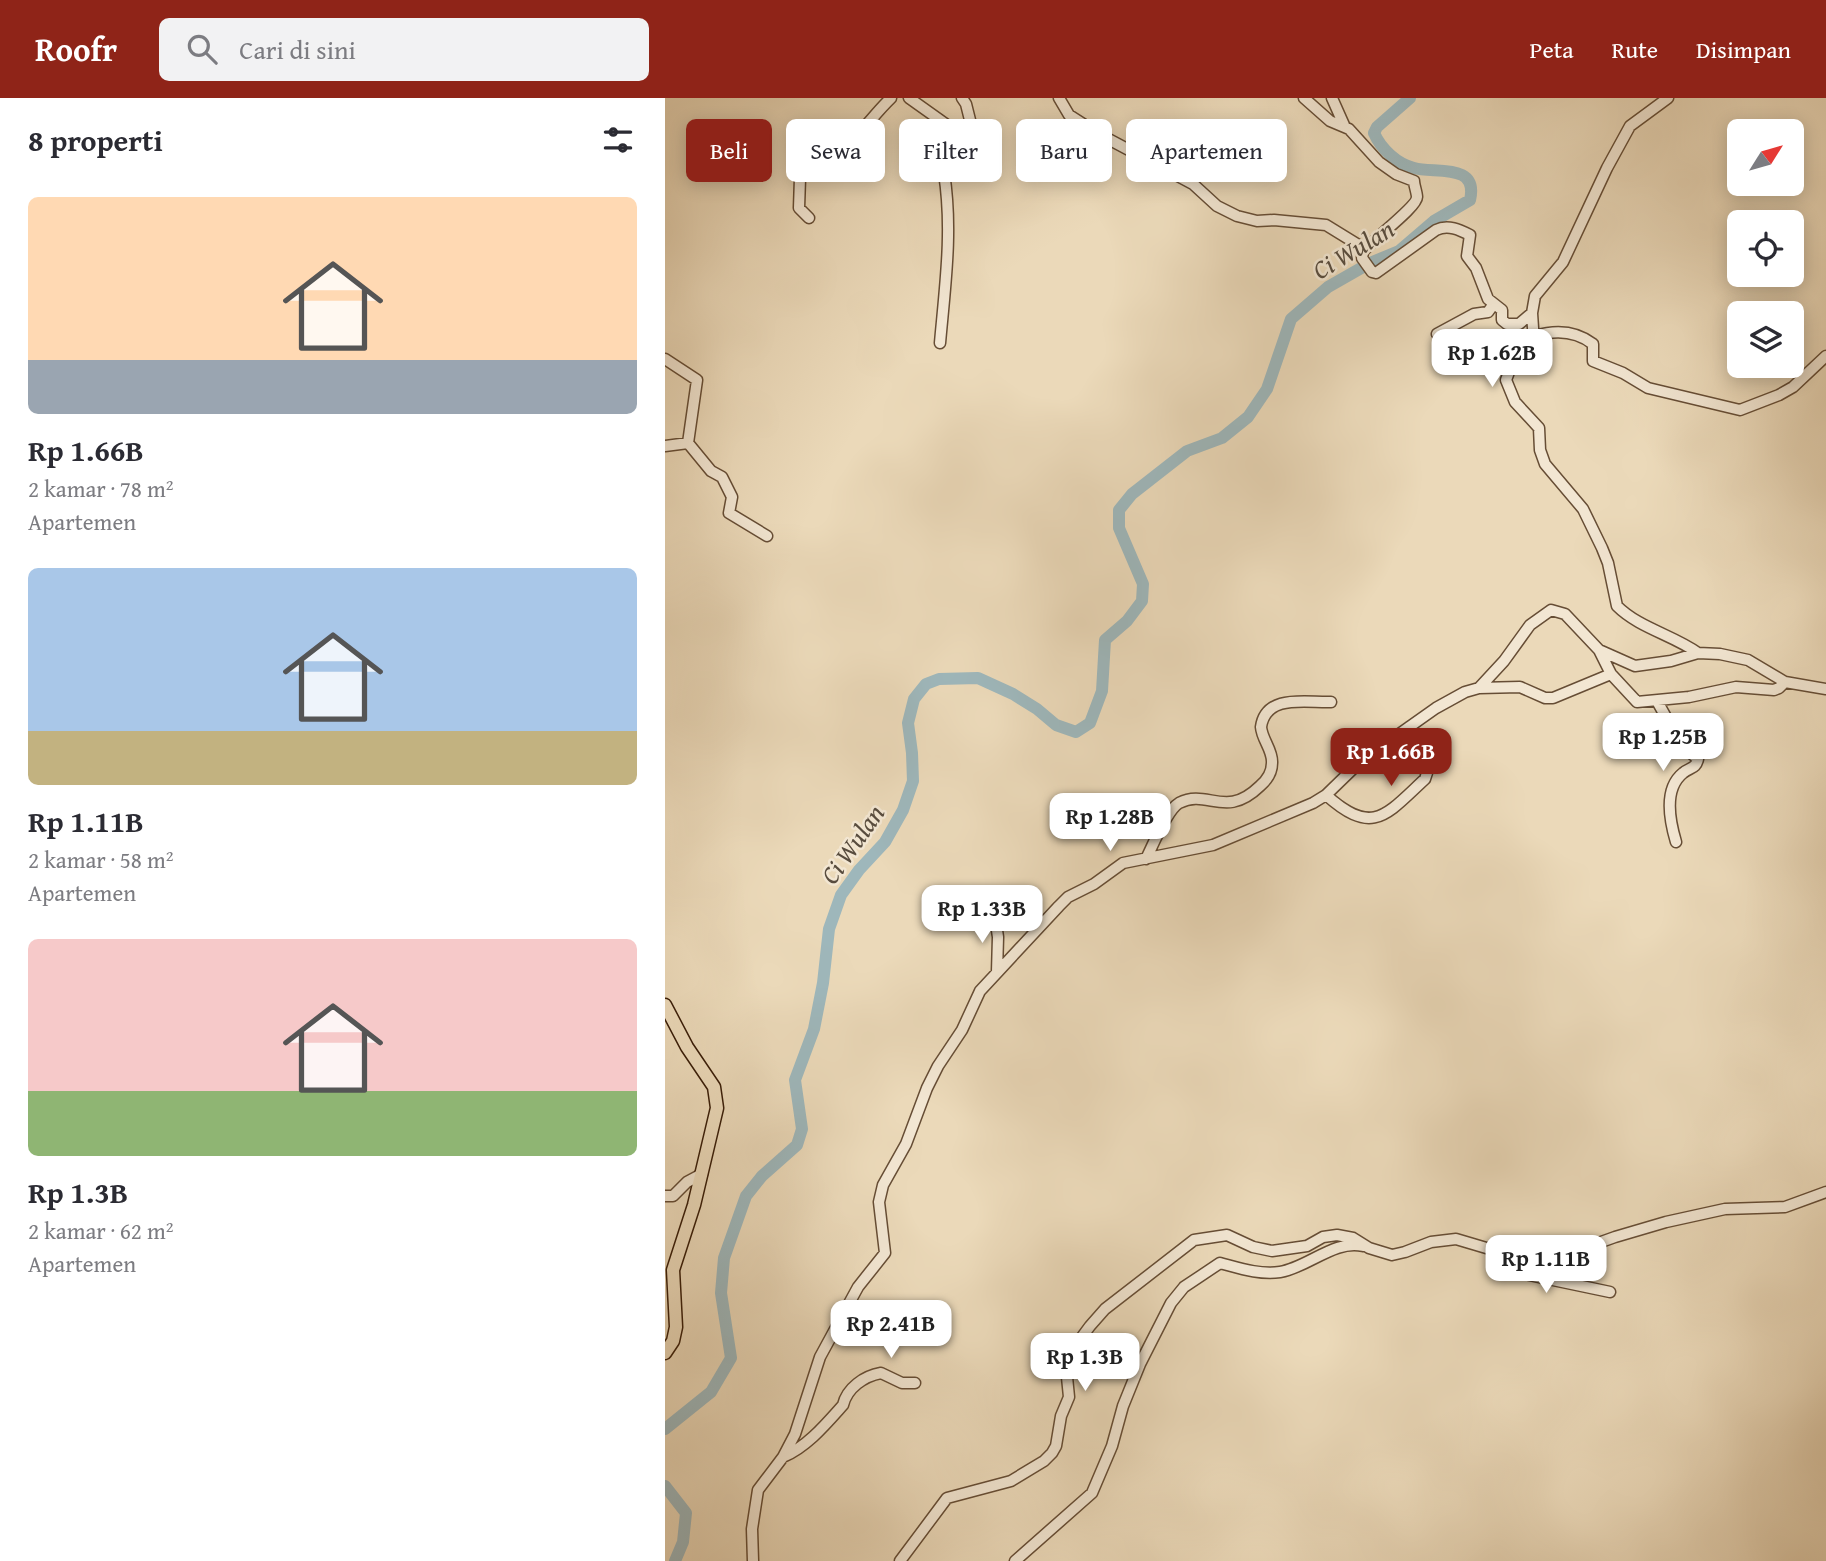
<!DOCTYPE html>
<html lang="id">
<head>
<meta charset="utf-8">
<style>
  :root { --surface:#fff; --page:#f2f2f3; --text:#2b2b33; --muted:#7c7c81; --accent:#8f2418 }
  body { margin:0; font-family:"Gentium Book Plus",serif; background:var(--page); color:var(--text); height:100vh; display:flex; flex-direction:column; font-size:26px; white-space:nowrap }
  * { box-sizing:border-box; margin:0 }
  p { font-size:23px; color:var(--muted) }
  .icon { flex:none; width:38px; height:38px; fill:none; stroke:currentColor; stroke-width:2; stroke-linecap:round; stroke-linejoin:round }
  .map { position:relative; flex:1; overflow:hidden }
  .panel { display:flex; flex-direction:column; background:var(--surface); width:665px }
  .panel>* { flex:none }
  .banner { position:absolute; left:21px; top:21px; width:665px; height:63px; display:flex; gap:14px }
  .needle { width:46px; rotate:53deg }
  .fabs { position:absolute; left:1062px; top:21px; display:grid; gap:14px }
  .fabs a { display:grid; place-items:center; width:77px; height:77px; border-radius:10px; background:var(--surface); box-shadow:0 4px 18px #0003; font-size:35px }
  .price { position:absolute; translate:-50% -60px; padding:0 16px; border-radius:14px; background:#fff; color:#222; font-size:23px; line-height:46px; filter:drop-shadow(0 2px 4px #0008) }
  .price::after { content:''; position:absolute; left:50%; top:42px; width:21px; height:16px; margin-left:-10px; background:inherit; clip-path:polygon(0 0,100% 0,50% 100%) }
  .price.active { background:var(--accent); color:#fff }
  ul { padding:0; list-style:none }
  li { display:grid; align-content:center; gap:14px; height:371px; padding:0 28px }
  li span { display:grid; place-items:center; height:217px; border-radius:10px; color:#555 }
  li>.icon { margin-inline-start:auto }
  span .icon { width:126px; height:126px; fill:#fffc; stroke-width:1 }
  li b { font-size:30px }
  h2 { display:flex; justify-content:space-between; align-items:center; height:84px; padding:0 28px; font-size:30px }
  .chip { padding:0 24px; border-radius:10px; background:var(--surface); box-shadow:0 4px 18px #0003; font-size:24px; line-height:63px }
  .chip.active { background:var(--accent); color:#fff }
  header { display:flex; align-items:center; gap:42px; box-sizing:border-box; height:98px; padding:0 35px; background:var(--accent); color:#fff }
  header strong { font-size:33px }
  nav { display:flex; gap:38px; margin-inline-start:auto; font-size:24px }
  .search { width:490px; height:63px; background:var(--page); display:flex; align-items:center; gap:18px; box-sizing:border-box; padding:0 24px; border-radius:10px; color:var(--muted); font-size:26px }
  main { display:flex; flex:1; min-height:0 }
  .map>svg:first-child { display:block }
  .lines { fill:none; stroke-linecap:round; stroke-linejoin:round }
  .river { stroke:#9eb7bb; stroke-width:12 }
  .minor-casing { stroke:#664d35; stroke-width:13 }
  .major-casing { stroke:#3a1e09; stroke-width:15 }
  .minor { stroke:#f2e6d2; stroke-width:10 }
  .major { stroke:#ebd9b9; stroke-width:12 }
  .labels { text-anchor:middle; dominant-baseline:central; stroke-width:5; stroke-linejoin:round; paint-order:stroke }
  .water-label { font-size:26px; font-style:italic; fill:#584c3e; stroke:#f2e6d2 }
</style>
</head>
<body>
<header>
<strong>Roofr</strong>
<div class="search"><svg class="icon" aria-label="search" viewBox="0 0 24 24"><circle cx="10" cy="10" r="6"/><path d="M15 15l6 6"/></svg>Cari di sini</div>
<nav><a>Peta</a><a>Rute</a><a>Disimpan</a></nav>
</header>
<main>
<section class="panel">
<h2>8 properti<svg class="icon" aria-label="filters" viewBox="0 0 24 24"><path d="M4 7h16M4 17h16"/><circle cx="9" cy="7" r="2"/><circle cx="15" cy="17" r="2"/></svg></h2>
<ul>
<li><span style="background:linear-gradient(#ffd9b3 75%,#9aa5b1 0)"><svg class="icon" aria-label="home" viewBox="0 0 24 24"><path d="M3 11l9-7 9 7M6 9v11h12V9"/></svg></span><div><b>Rp 1.66B</b><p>2 kamar · 78 m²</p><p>Apartemen</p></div></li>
<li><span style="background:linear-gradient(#a9c7e8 75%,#c2b280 0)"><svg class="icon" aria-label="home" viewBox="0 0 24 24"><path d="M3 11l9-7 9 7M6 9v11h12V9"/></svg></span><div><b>Rp 1.11B</b><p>2 kamar · 58 m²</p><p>Apartemen</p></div></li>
<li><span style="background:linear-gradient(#f6c9c9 70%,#8fb573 0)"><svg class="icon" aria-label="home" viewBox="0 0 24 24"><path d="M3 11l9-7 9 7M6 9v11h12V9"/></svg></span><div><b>Rp 1.3B</b><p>2 kamar · 62 m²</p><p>Apartemen</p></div></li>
</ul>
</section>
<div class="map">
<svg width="1161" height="1463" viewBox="0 0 1161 1463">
  <rect width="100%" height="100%" fill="#ebd9b9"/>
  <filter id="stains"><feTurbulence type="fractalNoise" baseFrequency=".00286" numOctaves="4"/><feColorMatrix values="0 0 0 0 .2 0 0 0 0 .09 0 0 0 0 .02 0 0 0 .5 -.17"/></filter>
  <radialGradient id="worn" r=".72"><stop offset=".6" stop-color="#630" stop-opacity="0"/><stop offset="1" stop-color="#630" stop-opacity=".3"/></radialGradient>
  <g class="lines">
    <path class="river" d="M0,1331l46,-37 20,-34 -10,-65 3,-35 22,-62 16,-20 35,-31 5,-16 -7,-49 19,-51 9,-46 6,-54 12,-34 18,-25 26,-28 18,-32 10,-29 -1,-28 -4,-30 6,-24 12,-15 13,-5 39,-1 35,16 24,15 19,16 20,7 14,-9 12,-32 3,-51 22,-19 15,-20 1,-17 -24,-56v-18l13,-16 55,-43 35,-13 26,-21 19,-28 24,-70 37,-32 42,-24 29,-12 35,-30 36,-21c9,-38 -36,-26 -56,-32 -17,-4 -33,-19 -40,-35l3,-6 33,-29
      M0,1388l21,27 -3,29 -8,19"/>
    <defs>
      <path id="minor" d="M244,0l52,37
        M394,0l10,17 28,18 96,51 24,22 20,10 20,5 17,-1 52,5 39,24
        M639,0l26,23 19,8 30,33 17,12 18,7c0,4 3,12 3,16 0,10 -45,43 -54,55l-1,6 10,14 4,1 60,-43c12,-6 24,0 34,5l-3,21 9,12 12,31 14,11v10l5,4h12l13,-11
        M667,0l12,27
        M1003,0l-38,28 -23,42 -44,94 -28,34 -3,17 2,30 -25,29 -3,8 9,22 24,26 1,22 5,14 38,45 19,39 6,15 9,43c22,22 56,29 81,47
        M144,120l-10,-10 1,-30 12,-13 1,-6 18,-14 10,4c20,-14 32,-34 50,-51
        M772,236l37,-20 14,-2 5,-7
        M870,238c20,-6 41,-5 58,8v17l30,12 25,15 92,22 39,-15 14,-8 33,-31
        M275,245c5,-57 13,-113 4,-170l15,-17c-2,-21 -2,-15 13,-28l-6,-24 -4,-6
        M0,261l32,21 -9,63
        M0,348l23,-3 23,28 11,6 10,20 -3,16 38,23
        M934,552l12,24 26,28 52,-5 47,-10 38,3 5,-2 6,-6
        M814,590l41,-1 25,11h8l58,-24
        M992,603l25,45 16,13c-2,10 -8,8 -15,14 -20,16 -13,49 -7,69
        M661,697c47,42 60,20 99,-16 9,-20 -6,-36 -16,-52
        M481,761c7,-14 21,-49 33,-56 29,-15 46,17 81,-17 7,-6 12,-13 12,-23 1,-13 -10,-23 -11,-36 5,-34 46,-24 70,-25
        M330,819l3,20 -1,35
        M0,1098h8l14,-14 15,-8
        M845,1157l11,15 8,5 81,17
        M118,1359c24,-10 43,-33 60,-52 4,-17 21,-29 38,-32l21,10h13
        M88,1463l-1,-32 6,-39 25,-33 12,-23 25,-77 38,-70 27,-34 -6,-51 4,-17 23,-41 21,-56 11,-22 24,-36 18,-39 79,-85 9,-9 26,-13 29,-21 90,-18 100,-42 13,-8 35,-34 75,-53 29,-16 14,-4 25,-27 26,-36 21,-15 14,4 34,36 36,16 36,-5 27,-8 22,1 28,6 37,22 41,7
        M235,1463l47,-63 64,-17 33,-20 8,-8 4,-7 5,-30 8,-19 -3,-30 7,-18 17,-23 15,-17 89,-69 33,-5 26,12 19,4 35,-5 16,-9 14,-2 16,3 16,10 23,7 13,-3 26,-10 25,-3 54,16h47l19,-4 39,-14 51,-15 59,-13 60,-2 41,-15
        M350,1463l77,-68 20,-47 11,-40 17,-42 31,-61 13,-16 36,-24c19,5 39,12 60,9 27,-4 55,-33 83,-26"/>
      <path id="major" d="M0,907l22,42 27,40 3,21 -23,97 -21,65 3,57 -3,14 -8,12"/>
    </defs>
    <use href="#minor" class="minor-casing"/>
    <use href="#major" class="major-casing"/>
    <use href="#minor" class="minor"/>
    <use href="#major" class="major"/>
  </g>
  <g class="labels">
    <g class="water-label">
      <text transform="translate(688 151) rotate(-31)">Ci Wulan</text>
      <text transform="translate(187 746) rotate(-55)">Ci Wulan</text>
    </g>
  </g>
  <rect width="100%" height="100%" filter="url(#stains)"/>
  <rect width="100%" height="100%" fill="url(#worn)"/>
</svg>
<div class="fabs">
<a><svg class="needle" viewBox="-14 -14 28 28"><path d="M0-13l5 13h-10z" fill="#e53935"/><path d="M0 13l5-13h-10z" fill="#7c7c81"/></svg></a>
<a><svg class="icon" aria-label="locate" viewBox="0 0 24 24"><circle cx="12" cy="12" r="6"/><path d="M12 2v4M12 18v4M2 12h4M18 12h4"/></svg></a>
<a><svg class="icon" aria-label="layers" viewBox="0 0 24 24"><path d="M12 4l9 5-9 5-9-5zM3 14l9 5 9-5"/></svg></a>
</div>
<b class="price" style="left:827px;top:291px">Rp 1.62B</b>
<b class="price" style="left:998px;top:675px">Rp 1.25B</b>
<b class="price active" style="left:726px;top:690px">Rp 1.66B</b>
<b class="price" style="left:445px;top:755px">Rp 1.28B</b>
<b class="price" style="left:317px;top:847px">Rp 1.33B</b>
<b class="price" style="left:881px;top:1197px">Rp 1.11B</b>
<b class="price" style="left:226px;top:1262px">Rp 2.41B</b>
<b class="price" style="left:420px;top:1295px">Rp 1.3B</b>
<div class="banner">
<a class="chip active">Beli</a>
<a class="chip">Sewa</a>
<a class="chip">Filter</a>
<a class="chip">Baru</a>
<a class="chip">Apartemen</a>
</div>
</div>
</main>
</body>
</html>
